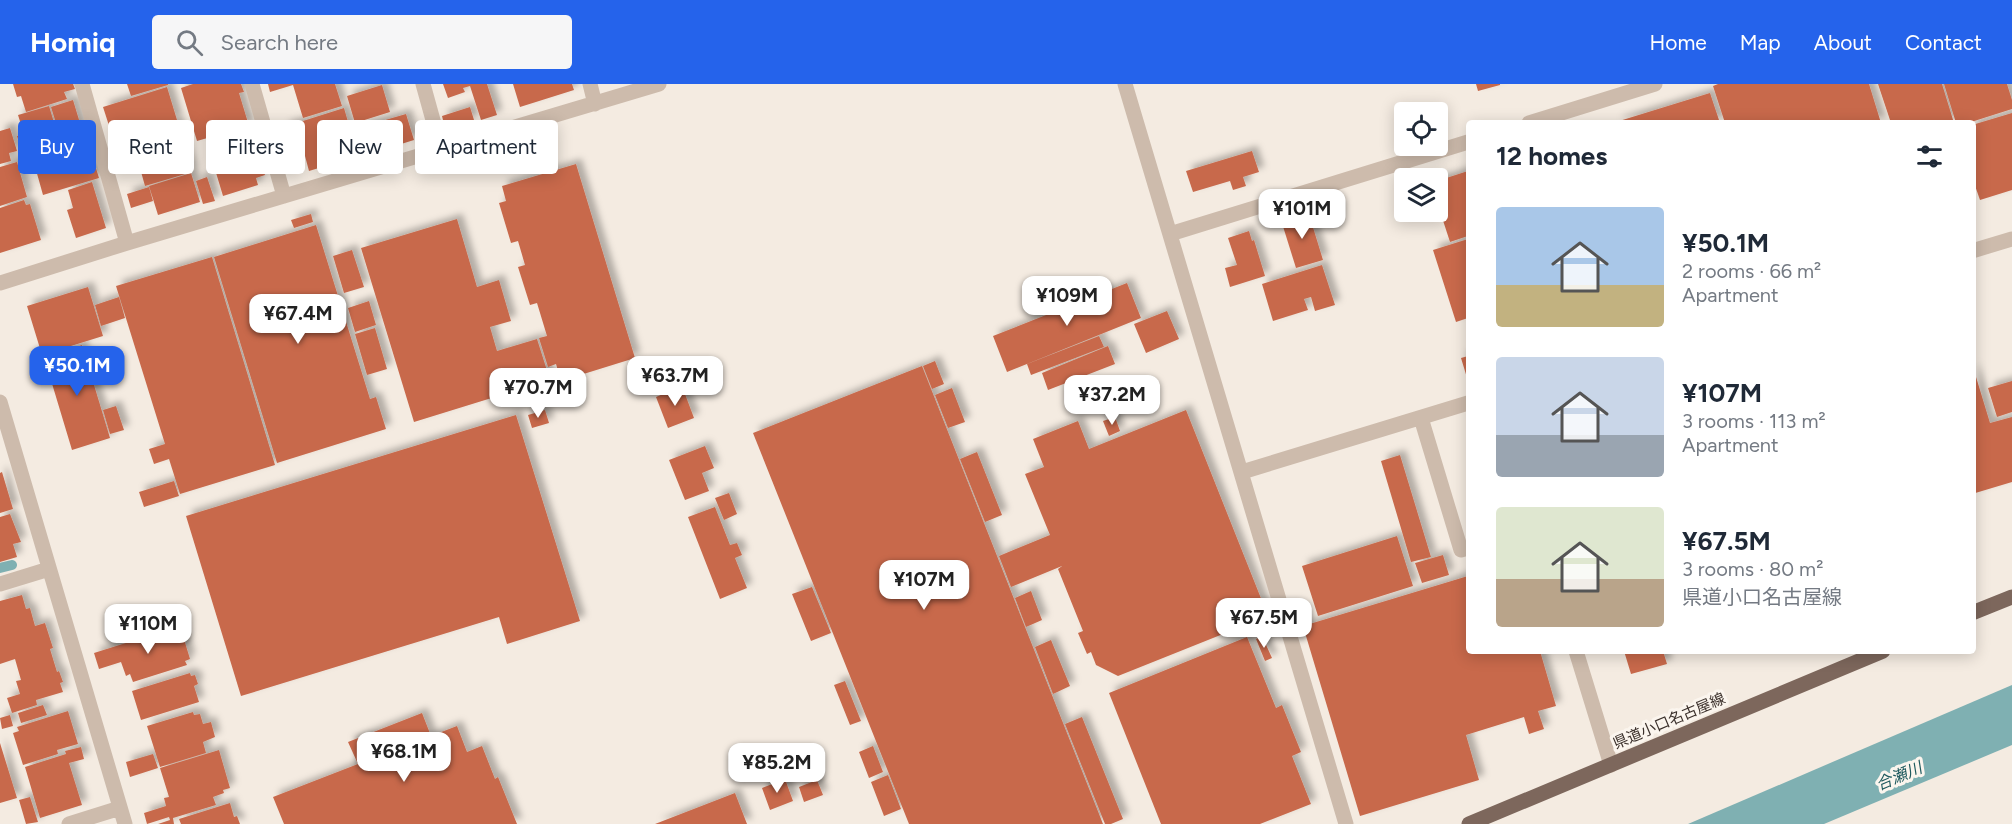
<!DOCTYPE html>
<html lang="en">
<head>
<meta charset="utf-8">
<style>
  :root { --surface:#fff; --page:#f6f6f7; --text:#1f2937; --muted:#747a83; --accent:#2563eb }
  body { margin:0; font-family:Figtree,"Noto Sans JP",sans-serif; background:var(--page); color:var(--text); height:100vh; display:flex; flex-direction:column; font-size:22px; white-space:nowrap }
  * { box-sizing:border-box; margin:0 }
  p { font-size:20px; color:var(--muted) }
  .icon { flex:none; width:33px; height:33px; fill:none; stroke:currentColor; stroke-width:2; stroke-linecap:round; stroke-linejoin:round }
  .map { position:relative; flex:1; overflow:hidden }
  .drawer { position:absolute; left:1466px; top:36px; width:510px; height:534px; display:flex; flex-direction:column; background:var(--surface); border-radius:6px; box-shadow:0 3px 15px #0003 }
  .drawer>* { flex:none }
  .top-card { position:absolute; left:18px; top:36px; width:570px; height:54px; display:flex; gap:12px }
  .tools { position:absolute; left:1394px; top:18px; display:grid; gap:12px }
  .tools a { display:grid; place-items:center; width:54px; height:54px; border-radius:6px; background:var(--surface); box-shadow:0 3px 15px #0003; font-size:30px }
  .price { position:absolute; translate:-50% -51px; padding:0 14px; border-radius:12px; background:#fff; color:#222; font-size:20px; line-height:39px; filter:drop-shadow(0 2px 3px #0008) }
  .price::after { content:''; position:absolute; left:50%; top:36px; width:18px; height:14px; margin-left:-9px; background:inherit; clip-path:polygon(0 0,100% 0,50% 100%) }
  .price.current { background:var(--accent); color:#fff }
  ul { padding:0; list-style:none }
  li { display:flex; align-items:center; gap:18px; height:150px; padding:0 30px }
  li span { display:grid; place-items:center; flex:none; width:168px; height:120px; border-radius:6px; color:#555 }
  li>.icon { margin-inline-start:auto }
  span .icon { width:72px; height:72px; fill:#fffc; stroke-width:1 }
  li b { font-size:26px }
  h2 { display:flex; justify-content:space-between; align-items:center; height:72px; padding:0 30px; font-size:26px }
  .pill { padding:0 21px; border-radius:6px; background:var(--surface); box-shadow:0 3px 15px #0003; font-size:21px; line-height:54px }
  .pill.current { background:var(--accent); color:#fff }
  header { display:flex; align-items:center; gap:36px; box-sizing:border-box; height:84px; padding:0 30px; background:var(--accent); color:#fff }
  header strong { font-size:28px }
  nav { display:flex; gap:33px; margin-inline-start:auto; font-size:21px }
  .search { width:420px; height:54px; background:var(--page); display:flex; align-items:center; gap:15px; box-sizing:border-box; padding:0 21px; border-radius:6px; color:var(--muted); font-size:22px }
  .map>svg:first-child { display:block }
  .water { fill:#7fb0b2 }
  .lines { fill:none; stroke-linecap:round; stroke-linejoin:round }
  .stream { stroke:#7fb0b2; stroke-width:10 }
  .building { fill:#c8694b; filter:url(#shadow) }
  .minor { stroke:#cdbbac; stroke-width:15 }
  .major { stroke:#7d675c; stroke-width:15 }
  .labels { text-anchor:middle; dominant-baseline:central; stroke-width:6; stroke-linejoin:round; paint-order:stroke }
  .street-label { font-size:15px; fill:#3b302b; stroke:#fbf5ee }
  .water-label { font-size:16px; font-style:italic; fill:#1f5a5e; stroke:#fbf5ee }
</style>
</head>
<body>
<header>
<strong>Homiq</strong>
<div class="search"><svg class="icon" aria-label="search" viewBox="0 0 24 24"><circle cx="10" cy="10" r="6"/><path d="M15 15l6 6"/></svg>Search here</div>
<nav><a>Home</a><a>Map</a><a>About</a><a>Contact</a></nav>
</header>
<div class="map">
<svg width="2012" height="740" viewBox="0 0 2012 740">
  <defs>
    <filter id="shadow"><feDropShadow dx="5.5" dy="-5.5" stdDeviation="3" flood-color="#0004"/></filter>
  </defs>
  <rect width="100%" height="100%" fill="#f4ebe1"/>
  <path class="water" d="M2012,601v60l-188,79h-136z"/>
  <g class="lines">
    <path class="stream" d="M0,484l12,-3"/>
  </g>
  <path class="building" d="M13,0h60l2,5 -11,3 3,7 -41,13 -5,-16 -4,1z
    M127,0h41v1l-37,11z
    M193,0h48l3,8 -5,1 10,33 -52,15 -16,-53z
    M268,0h67l7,22 -39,12 -10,-33 -23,7z
    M443,0h44l10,31 -16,5 -11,-34 -7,2 2,4 -17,6z
    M513,0h59l2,6 -54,17z
    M1476,0h24v1l-22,6z
    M1718,0h151l12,39h-156l-12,-37z
    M1878,0h64l12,39h-63z
    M1944,0h63l5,16v9l-44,14h-12z
    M382,1l8,27 -35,11 -8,-27z
    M167,3l10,33 -64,18 -10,-31z
    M1710,9l10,30h-103l-1,-1z
    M73,16l13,43 -22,6 -13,-42z
    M49,22l16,53 -31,9 -2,-7 -7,2 -8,-27 7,-2 -6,-19z
    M470,23l4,13 -20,7 -11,-7 -1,-4z
    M344,24l14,48 -49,15 -4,-15 -4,1 -3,-11 -7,2 -7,-21z
    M2012,29v77l-32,10 -8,-23v-52z
    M406,30l8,26 -45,14 -8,-27z
    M177,38l7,23 -53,16 -7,-23z
    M10,44l7,23 -8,2 2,8 -11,3v-33z
    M254,45l7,22 -4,1 8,23 -9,3 2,7 -35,11 -16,-53z
    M184,62l8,26 -47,14 -7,-25z
    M1252,67l7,21 -16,5 3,9 -13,4 -3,-9 -37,11 -7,-21z
    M85,71l4,12 6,-2 4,13 -56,17 -7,-25z
    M17,78l10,35 -27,9v-39z
    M576,80l59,194 -74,23 -5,-17 -8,3 -9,-29 8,-2 -10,-33 -7,2 -12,-38 7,-2 -7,-24 -7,2 -12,-40 7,-2 -4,-15z
    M1468,87v65l-18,6 -13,-40v-21z
    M191,89l9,29 -42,13 -9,-29z
    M207,93l8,24 -12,3 -7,-23z
    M92,98l14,46 -30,10 -9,-28 6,-2 -5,-18z
    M149,103l4,14 -22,7 -4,-14z
    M24,116l2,5 4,-1 11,36 -41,13v-45z
    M1308,127l15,49 -27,8 -15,-48z
    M311,130l2,8 -19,6 -3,-8z
    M457,135l20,68 22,-7 12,41 -21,6 7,24 40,-12 13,41 -136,42 -53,-174z
    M316,141l54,174 6,-2 10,32 -109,34 -63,-206z
    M1249,147l3,10 2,-1 11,36 -35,11 -5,-19 12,-3 -9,-27z
    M1468,155v79l-12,4 -23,-72z
    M352,166l12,37 -20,6 -11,-37z
    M212,173l63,208 -95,29 -11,-35 -15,5 -5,-15 16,-5 -49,-158z
    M1322,181l13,40 -20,6 -4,-14 -7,2 4,11 -35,11 -11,-37z
    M1127,199l14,35 -134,54 -14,-36z
    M88,203l15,49 -61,19 -15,-49z
    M119,213l6,21 -24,8 -6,-21z
    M369,217l7,24 -21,7 -7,-24z
    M1167,227l12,28 -33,14 -12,-29z
    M375,244l12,41 -20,6 -12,-41z
    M1099,252l5,11 -73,28 -4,-11z
    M82,261l3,11 6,-2 2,9 -5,2 22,73 -38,12 -28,-93z
    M1108,262l7,18 -67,26 -6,-17z
    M1468,272v25l-7,-23z
    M935,277l9,23 -12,5 -9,-23z
    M922,282l105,266 76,192h-194l-156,-391z
    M1973,283l17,56 22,-6v65l-40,12z
    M2012,297v31l-15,5 -9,-29z
    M682,302l12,32 -26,10 -12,-31z
    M952,304l13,34 -17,6 -13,-33z
    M116,322l8,24 -14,4 -7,-24z
    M545,326l4,13 -17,5 -4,-13z
    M1186,326l82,206 -150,60 -22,-11 -5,-13 -4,2 -9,-21 5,-2 -25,-62 4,-3 -51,21 -12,-31 51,-21 -25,-61 19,-7 -11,-28 45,-18 11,28z
    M516,331l64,206 -73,23 -8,-27 -258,79 -55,-180z
    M1115,333l5,14 -11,5 -6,-15z
    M705,362l9,22 -12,5 7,18 -24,9 -16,-40z
    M977,368l25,63 -17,7 -25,-63z
    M1400,371l31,102 -20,5 -30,-101z
    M2,388l11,37 -13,4v-40z
    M174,397l5,15 -35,11 -5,-15z
    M729,409l8,21 -13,6 -9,-22z
    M715,423l15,38 7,-2 5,12 -7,3 12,30 -27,11 -32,-82z
    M10,430l11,28 -8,2 4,13 -17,5v-45z
    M1397,452l16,50 -95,30 -16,-50z
    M1443,471l6,20 -27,8 -7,-20z
    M1468,492v75h72l16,55 -18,5 6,18 -15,5 -5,-17 -58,18 13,45 -119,36 -57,-190z
    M812,503l19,46 -20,8 -19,-47z
    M1031,507l11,29 -16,7 -11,-29z
    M22,511l4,14 4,-1 5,18 10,-3 8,25 -3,1 7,23 2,-1 4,11 -3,1 3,9 -27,8 1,5 -25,8 -5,-15 13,-4 -4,-13 5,-1 -6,-21 -15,5v-63z
    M180,542l10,33 -5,2 2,4 -54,17 -3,-8 -4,2 -5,-14 -22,7 -5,-16z
    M1262,552l10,22 -7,3 -9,-22z
    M1247,553l29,71 6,-3 19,47 -9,4 19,48 -51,20h-99l-52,-131z
    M1051,556l19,46 -17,8 -18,-47z
    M1624,567h39l4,13 -36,10z
    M190,589l1,3 4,-1 3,9 -4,2 5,16 -58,18 -9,-29z
    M845,597l16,40 -11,4 -16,-40z
    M43,621l4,10 -26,8 -3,-10z
    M68,627l10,33 -21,6 1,4 -35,11 -10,-32 6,-2 -2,-4z
    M193,628l1,3 6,-1 3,10 8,-2 4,15 -12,5 3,11 -46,14 -13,-41z
    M422,629l9,23 26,-10 10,26 15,-6 13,33 3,-2 19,47h-233l-11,-27 85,-33 -10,-22z
    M10,631l3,11 -11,3 -2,-11z
    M1082,633l41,102 -12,5h-6l-40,-100z
    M0,659l17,55 -17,5z
    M873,662l10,26 -14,6 -10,-26z
    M81,663l3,12 -15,4 13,42 -42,13 -15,-51 41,-13 -1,-3z
    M219,666l11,38 -7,2 1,3 -11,4 3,8 -43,13 1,6h-16l12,-4 -1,-3 -22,7 -3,-11 22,-7 -2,-8 5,-1 -9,-29z
    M153,670l5,14 -28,9 -4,-15z
    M888,691l13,34 -17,7 -13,-34z
    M785,695l8,22 -23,9 -8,-22z
    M817,696l6,15 -19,7 -5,-15z
    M735,709l12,31h-92z
    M30,713l8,25 -12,2 -7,-24z
    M230,719l4,14 3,-1 3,8h-59l-2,-5z"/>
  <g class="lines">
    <path class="minor" d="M82,0l45,159
      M252,0l32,112
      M423,0l18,65
      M590,0l5,20
      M1125,0l221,740
      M1529,39l126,-39
      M1170,150l298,-92
      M1972,167l40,-12
      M0,199l127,-40 532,-159
      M0,318l125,422
      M1421,334l40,132 7,-2
      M1242,388l226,-69
      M0,500l49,-15
      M1576,567l35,114
      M69,740l51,-16"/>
    <path class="major" d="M1972,529l40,-16
      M1469,740l414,-173"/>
  </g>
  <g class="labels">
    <g class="street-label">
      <text transform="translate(1669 637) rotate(-23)">県道小口名古屋線</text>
    </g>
    <g class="water-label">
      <text transform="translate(1899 692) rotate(-23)">合瀬川</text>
    </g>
  </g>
</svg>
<div class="tools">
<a><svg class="icon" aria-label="locate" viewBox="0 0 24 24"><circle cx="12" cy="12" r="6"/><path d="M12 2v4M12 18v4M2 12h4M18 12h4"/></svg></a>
<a><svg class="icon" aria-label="layers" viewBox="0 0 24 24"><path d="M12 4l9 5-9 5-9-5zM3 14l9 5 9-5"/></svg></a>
</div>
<b class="price" style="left:1302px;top:156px">¥101M</b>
<b class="price" style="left:1067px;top:243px">¥109M</b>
<b class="price" style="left:298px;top:261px">¥67.4M</b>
<b class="price current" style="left:77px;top:313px">¥50.1M</b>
<b class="price" style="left:675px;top:323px">¥63.7M</b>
<b class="price" style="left:538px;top:335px">¥70.7M</b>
<b class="price" style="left:1112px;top:342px">¥37.2M</b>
<b class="price" style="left:924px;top:527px">¥107M</b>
<b class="price" style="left:1264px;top:565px">¥67.5M</b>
<b class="price" style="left:148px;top:571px">¥110M</b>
<b class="price" style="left:404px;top:699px">¥68.1M</b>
<b class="price" style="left:777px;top:710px">¥85.2M</b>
<div class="top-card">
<a class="pill current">Buy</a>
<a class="pill">Rent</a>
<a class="pill">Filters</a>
<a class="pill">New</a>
<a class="pill">Apartment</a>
</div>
<section class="drawer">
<h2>12 homes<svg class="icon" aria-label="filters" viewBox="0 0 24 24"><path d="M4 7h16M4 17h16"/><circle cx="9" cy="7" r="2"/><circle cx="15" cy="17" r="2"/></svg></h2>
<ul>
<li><span style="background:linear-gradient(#a9c7e8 65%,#c2b280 0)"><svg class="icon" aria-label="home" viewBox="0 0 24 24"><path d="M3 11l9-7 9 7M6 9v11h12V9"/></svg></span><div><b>¥50.1M</b><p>2 rooms · 66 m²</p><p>Apartment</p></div></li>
<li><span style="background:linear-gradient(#c9d6e8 65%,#9aa5b1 0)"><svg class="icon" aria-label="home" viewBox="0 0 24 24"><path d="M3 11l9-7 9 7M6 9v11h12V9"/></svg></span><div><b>¥107M</b><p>3 rooms · 113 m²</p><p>Apartment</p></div></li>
<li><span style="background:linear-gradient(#dfe7d0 60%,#b9a48a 0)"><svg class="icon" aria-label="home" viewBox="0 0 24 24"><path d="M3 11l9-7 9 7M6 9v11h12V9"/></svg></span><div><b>¥67.5M</b><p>3 rooms · 80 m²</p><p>県道小口名古屋線</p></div></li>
</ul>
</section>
</div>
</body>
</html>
